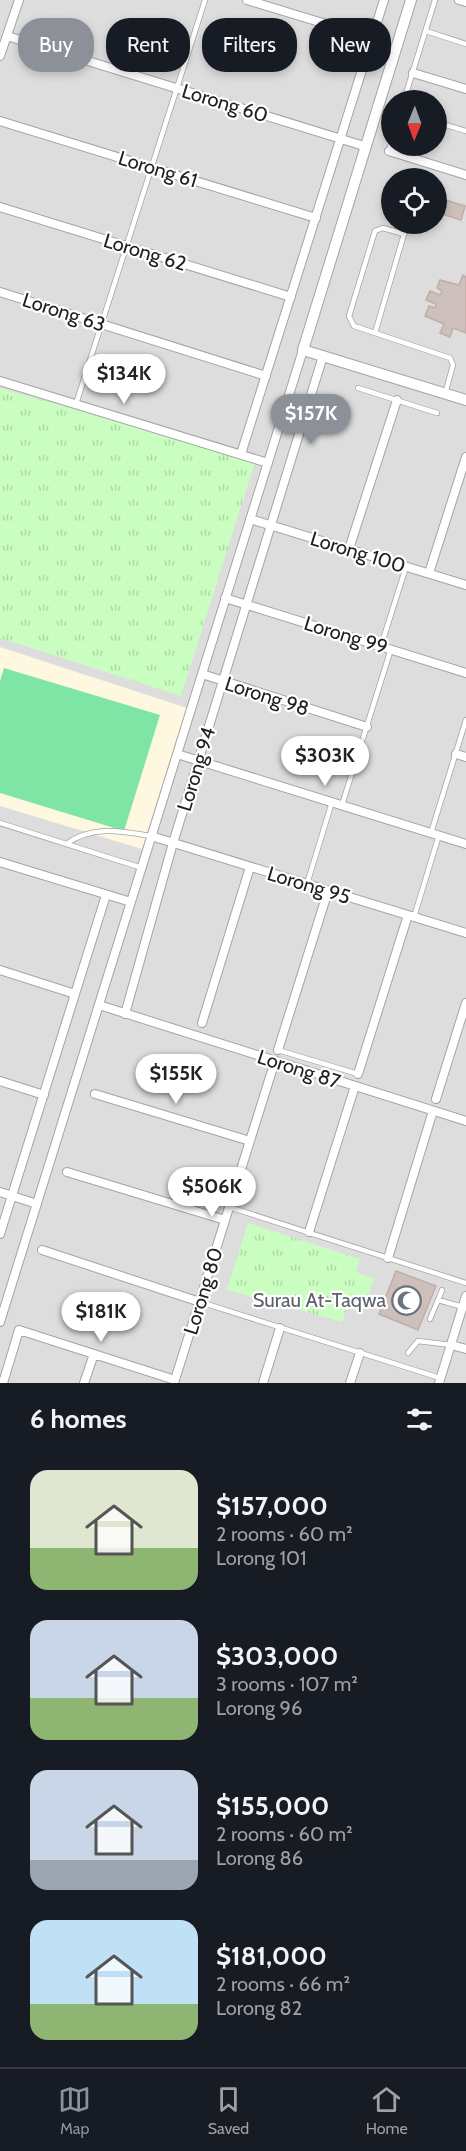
<!DOCTYPE html>
<html lang="en">
<head>
<meta charset="utf-8">
<style>
  :root { --surface:#171b24; --page:#242831; --text:#f1f3f6; --muted:#9ea1a6; --line:#363941; --accent:#8c9099 }
  body { margin:0; font-family:Cabin,sans-serif; background:var(--page); color:var(--text); height:100vh; display:flex; flex-direction:column; font-size:22px; white-space:nowrap }
  * { box-sizing:border-box; margin:0 }
  p { font-size:20px; color:var(--muted) }
  .icon { flex:none; width:33px; height:33px; fill:none; stroke:currentColor; stroke-width:2; stroke-linecap:round; stroke-linejoin:round }
  .map { position:relative; height:1383px; overflow:hidden }
  .panel { display:flex; flex-direction:column; background:var(--surface); flex:1 }
  .panel>* { flex:none }
  .top-card { position:absolute; left:18px; top:18px; width:430px; height:54px; display:flex; gap:12px }
  .needle { width:39px; rotate:181deg }
  .controls { position:absolute; left:381px; top:90px; display:grid; gap:12px }
  .controls a { display:grid; place-items:center; width:66px; height:66px; border-radius:50%; background:var(--surface); box-shadow:0 3px 9px #0003; font-size:30px }
  .price { position:absolute; translate:-50% -51px; padding:0 14px; border-radius:21px; background:#fff; color:#222; font-size:20px; line-height:39px; filter:drop-shadow(0 2px 3px #0008) }
  .price::after { content:''; position:absolute; left:50%; top:36px; width:18px; height:14px; margin-left:-9px; background:inherit; clip-path:polygon(0 0,100% 0,50% 100%) }
  .price.current { background:var(--accent); color:#fff }
  ul { padding:0; list-style:none }
  li { display:flex; align-items:center; gap:18px; height:150px; padding:0 30px }
  li span { display:grid; place-items:center; flex:none; width:168px; height:120px; border-radius:18px; color:#555 }
  li>.icon { margin-inline-start:auto }
  span .icon { width:72px; height:72px; fill:#fffc; stroke-width:1 }
  li b { font-size:26px }
  h2 { display:flex; justify-content:space-between; align-items:center; height:72px; padding:0 30px; font-size:26px }
  .pill { padding:0 21px; border-radius:24px; background:var(--surface); box-shadow:0 3px 9px #0003; font-size:21px; line-height:54px }
  .pill.current { background:var(--accent); color:#fff }
  .tab-bar { display:flex; justify-content:space-around; align-items:center; height:84px; border-top:2px solid var(--line); background:var(--surface); font-size:16px; color:var(--muted) }
  .tab-bar a { display:grid; justify-items:center; gap:3px }
  .tab-bar .current { color:var(--accent) }
  .map>svg:first-child { display:block }
  .residential { fill:#dedddd; fill-rule:evenodd }
  .education { fill:#fff8e0 }
  .park { fill:url(#park-tufts) }
  .pitch { fill:#7fe5a5 }
  .building { fill:#cdbfbb; stroke:#c4aca7; stroke-width:1.5 }
  .lines { fill:none; stroke-linecap:round; stroke-linejoin:round }
  .service-casing { stroke:#a4a4a4; stroke-width:6 }
  .minor-casing { stroke:#a4a4a4; stroke-width:10 }
  .tertiary-casing { stroke:#a4a4a4; stroke-width:12 }
  .service { stroke:#fff; stroke-width:4.5 }
  .minor { stroke:#fff; stroke-width:8 }
  .tertiary { stroke:#fff; stroke-width:10 }
  .labels { text-anchor:middle; dominant-baseline:central; stroke-width:4.5; stroke-linejoin:round; paint-order:stroke }
  .street-label { font-size:20px; fill:#202020; stroke:#fff }
  .worship-label { font-size:20px; fill:#5b616d; stroke:#fff; text-anchor:end }
</style>
</head>
<body>
<div class="map">
<svg width="466" height="1383" viewBox="0 0 466 1383">
  <defs>
    <pattern id="park-tufts" width="24" height="20" patternUnits="userSpaceOnUse" patternTransform="scale(1.5)"><rect width="24" height="20" fill="#cafdc0"/><path d="M3 7l-1-3M5 7V3M7 7l1-3M15 17l-1-3M17 17v-4M19 17l1-3" fill="none" stroke="#add9a5"/></pattern>
  </defs>
  <rect width="100%" height="100%" fill="#f1eae5"/>
  <path class="residential" d="M0,0h466v1383h-466zM392,100h44v46h-44zM392,178h44v46h-44z"/>
  <path class="education" d="M0,647l187,61 -45,141 -142,-43z"/>
  <path class="park" d="M0,388l255,74 -74,234 -181,-58z
    M248,1223l112,36 -4,13 18,7 -12,34 -15,-5 -5,14 -115,-32z"/>
  <path class="pitch" d="M4,668l156,47 -36,116 -124,-38v-112z"/>
  <path class="building" d="M436,197l29,9 -4,14 -25,-8z
    M463,275l3,2v56l-13,-5 -3,9 -10,-4 4,-9 -19,-8 4,-10 6,2 1,-4 -10,-4 4,-9 10,4 2,-4 -5,-3 3,-8 19,5z
    M396,1271l40,15 -18,44 -39,-16z"/>
  <g class="lines">
    <defs>
      <path id="service" d="M426,31l40,13
        M404,100l31,-100
        M436,122l30,9
        M389,151l3,-10
        M407,224l-32,109 75,25 3,7 -8,29
        M375,333l-21,-7 -5,-10 26,-85 8,-3 21,6
        M358,388l79,25
        M76,404l129,-404
        M381,646l25,-79
        M342,805l49,-156
        M0,823l142,45
        M431,833l35,-113
        M66,844c27,-19 55,-13 85,-8
        M307,884l25,-82
        M414,917l25,-82
        M278,1050l80,24
        M229,1207l237,76
        M438,1300l4,-10
        M200,1302l240,76
        M430,1319l8,-19 25,7
        M408,1353l10,-12 33,4"/>
      <path id="minor" d="M247,0l125,38
        M459,0l7,2
        M7,36l357,110
        M0,56l19,-56
        M413,73l53,16
        M0,121l316,97
        M389,151l77,24
        M0,207l291,90
        M0,292l266,84
        M0,381l268,82
        M241,454l143,-454
        M250,519l216,66
        M349,549l48,-149
        M429,573l37,-116
        M225,598l241,75
        M202,674l165,53
        M177,754l289,90
        M456,754l10,3
        M151,836l315,97
        M0,862l131,40
        M0,970l75,24
        M99,1005l367,116
        M125,1014l48,-171 150,-487
        M202,1023l48,-156
        M278,1050l50,-159
        M358,1074l50,-159
        M0,1081l44,14
        M95,1094l155,47
        M436,1099l30,-96
        M67,1172l158,48
        M0,1192l37,12
        M309,1232l46,-146
        M0,1234l106,-339
        M42,1250l158,52
        M388,1258l45,-147
        M0,1322l303,-972
        M451,1345l15,4
        M3,1383l16,-53 156,50
        M84,1383l10,-29
        M174,1383l101,-322
        M263,1383l17,-55
        M350,1383l10,-30
        M439,1383l27,-87"/>
      <path id="tertiary" d="M411,0l-108,350 163,50"/>
    </defs>
    <use href="#service" class="service-casing"/>
    <use href="#minor" class="minor-casing"/>
    <use href="#tertiary" class="tertiary-casing"/>
    <use href="#service" class="service"/>
    <use href="#minor" class="minor"/>
    <use href="#tertiary" class="tertiary"/>
  </g>
  <defs>
    <symbol id="mosque-ring" viewBox="-11 -11 22 22"><circle r="9.5" fill="#fff" stroke="#6b7280" stroke-width="1.5"/><path d="M3.5-4.9A6 6 0 1 0 3.5 4.9A5 5 0 1 1 3.5-4.9Z" fill="#6b7280"/></symbol>
  </defs>
  <g fill-rule="evenodd">
    <use href="#mosque-ring" x="390" y="1284" width="33" height="33"/>
  </g>
  <g class="labels">
    <g class="street-label">
      <text transform="translate(225 103) rotate(17)">Lorong 60</text>
      <text transform="translate(158 169) rotate(17)">Lorong 61</text>
      <text transform="translate(145 252) rotate(17)">Lorong 62</text>
      <text transform="translate(64 312) rotate(18)">Lorong 63</text>
      <text transform="translate(358 552) rotate(17)">Lorong 100</text>
      <text transform="translate(346 635) rotate(17)">Lorong 99</text>
      <text transform="translate(267 696) rotate(18)">Lorong 98</text>
      <text transform="translate(196 769) rotate(-73)">Lorong 94</text>
      <text transform="translate(309 885) rotate(17)">Lorong 95</text>
      <text transform="translate(299 1069) rotate(18)">Lorong 87</text>
      <text transform="translate(203 1291) rotate(-73)">Lorong 80</text>
    </g>
    <g class="worship-label">
      <text x="386" y="1300">Surau At-Taqwa</text>
    </g>
  </g>
</svg>
<div class="controls">
<a><svg class="needle" viewBox="-14 -14 28 28"><path d="M0-13l5 13h-10z" fill="#e53935"/><path d="M0 13l5-13h-10z" fill="#9ea1a6"/></svg></a>
<a><svg class="icon" aria-label="locate" viewBox="0 0 24 24"><circle cx="12" cy="12" r="6"/><path d="M12 2v4M12 18v4M2 12h4M18 12h4"/></svg></a>
</div>
<b class="price" style="left:124px;top:405px">$134K</b>
<b class="price current" style="left:311px;top:445px">$157K</b>
<b class="price" style="left:325px;top:787px">$303K</b>
<b class="price" style="left:176px;top:1105px">$155K</b>
<b class="price" style="left:212px;top:1218px">$506K</b>
<b class="price" style="left:101px;top:1343px">$181K</b>
<div class="top-card">
<a class="pill current">Buy</a>
<a class="pill">Rent</a>
<a class="pill">Filters</a>
<a class="pill">New</a>
</div>
</div>
<section class="panel">
<h2>6 homes<svg class="icon" aria-label="filters" viewBox="0 0 24 24"><path d="M4 7h16M4 17h16"/><circle cx="9" cy="7" r="2"/><circle cx="15" cy="17" r="2"/></svg></h2>
<ul>
<li><span style="background:linear-gradient(#dfe7d0 65%,#8fb573 0)"><svg class="icon" aria-label="home" viewBox="0 0 24 24"><path d="M3 11l9-7 9 7M6 9v11h12V9"/></svg></span><div><b>$157,000</b><p>2 rooms · 60 m²</p><p>Lorong 101</p></div></li>
<li><span style="background:linear-gradient(#c9d6e8 65%,#8fb573 0)"><svg class="icon" aria-label="home" viewBox="0 0 24 24"><path d="M3 11l9-7 9 7M6 9v11h12V9"/></svg></span><div><b>$303,000</b><p>3 rooms · 107 m²</p><p>Lorong 96</p></div></li>
<li><span style="background:linear-gradient(#c9d6e8 75%,#9aa5b1 0)"><svg class="icon" aria-label="home" viewBox="0 0 24 24"><path d="M3 11l9-7 9 7M6 9v11h12V9"/></svg></span><div><b>$155,000</b><p>2 rooms · 60 m²</p><p>Lorong 86</p></div></li>
<li><span style="background:linear-gradient(#bfe0f5 70%,#8fb573 0)"><svg class="icon" aria-label="home" viewBox="0 0 24 24"><path d="M3 11l9-7 9 7M6 9v11h12V9"/></svg></span><div><b>$181,000</b><p>2 rooms · 66 m²</p><p>Lorong 82</p></div></li>
</ul>
</section>
<nav class="tab-bar">
<a class="current"><svg class="icon" aria-label="map" viewBox="0 0 24 24"><path d="M3 6l6-2 6 2 6-2v14l-6 2-6-2-6 2zM9 4v14M15 6v14"/></svg>Map</a>
<a><svg class="icon" aria-label="saved" viewBox="0 0 24 24"><path d="M7 4h10v16l-5-4-5 4z"/></svg>Saved</a>
<a><svg class="icon" aria-label="home" viewBox="0 0 24 24"><path d="M3 11l9-7 9 7M6 9v11h12V9"/></svg>Home</a>
</nav>
</body>
</html>
